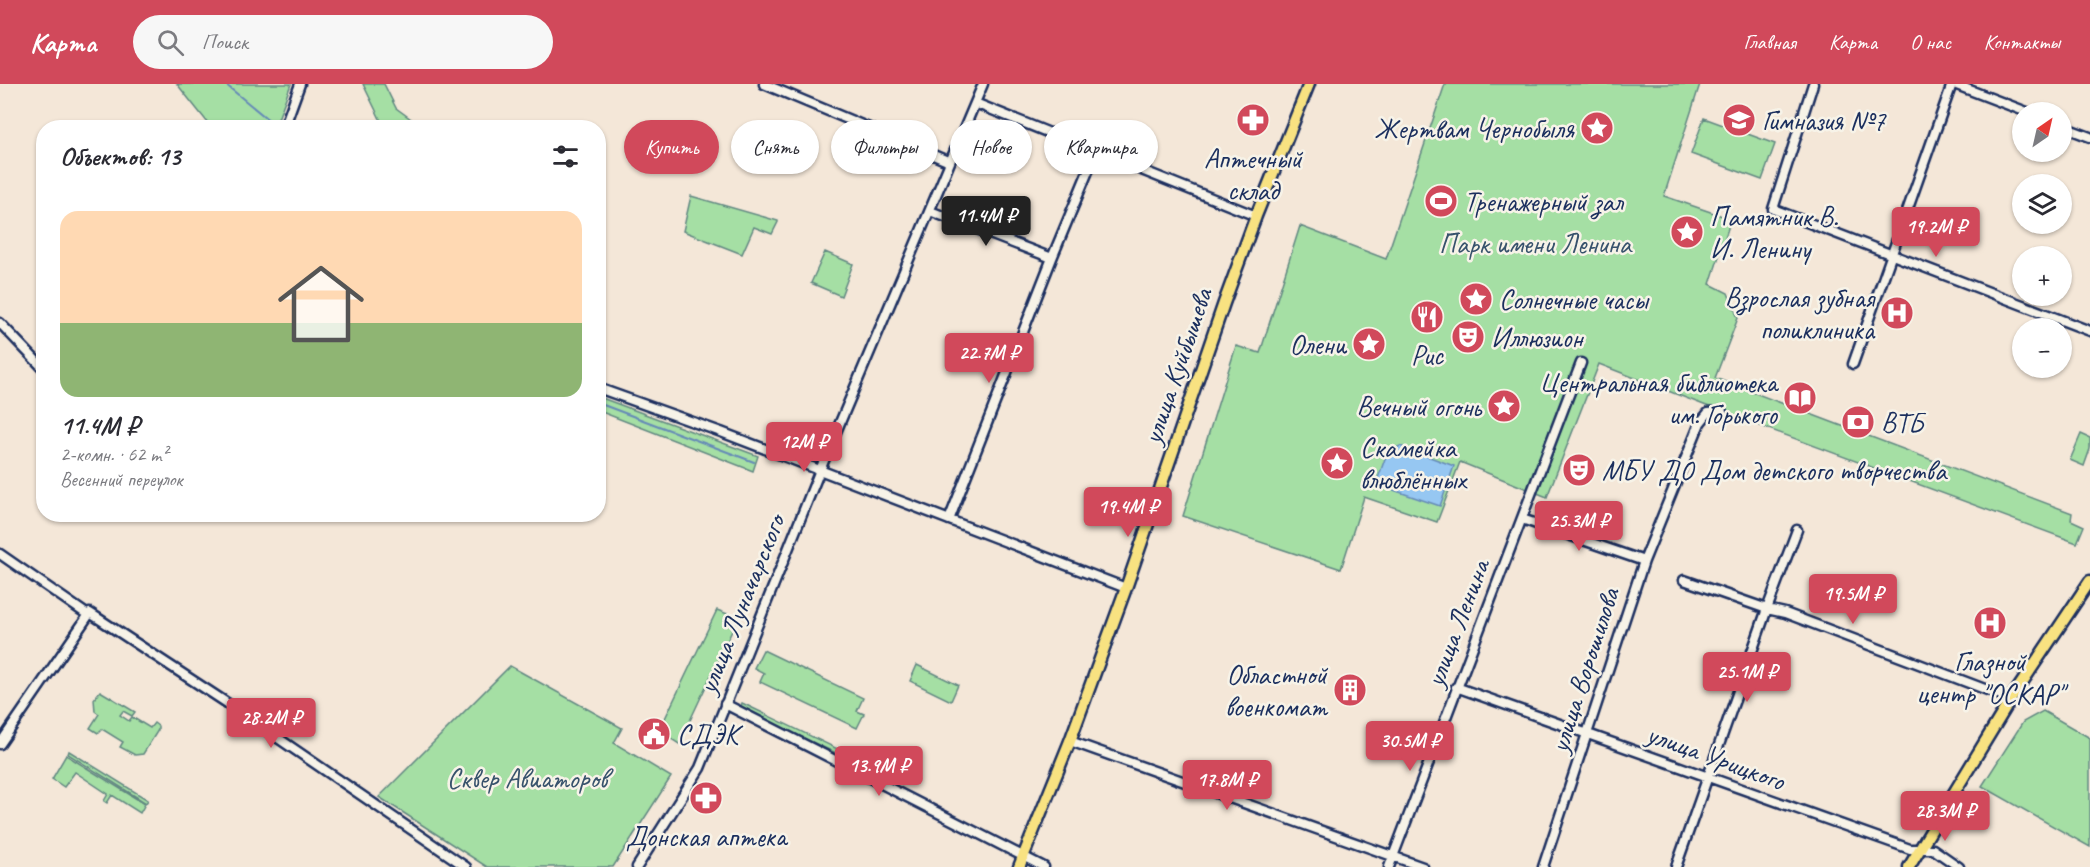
<!DOCTYPE html>
<html lang="ru">
<head>
<meta charset="utf-8">
<style>
  :root { --surface:#fff; --page:#f7f7f7; --text:#2b2b33; --muted:#7c7c81; --accent:#d1495b }
  body { margin:0; font-family:Caveat,sans-serif; background:var(--page); color:var(--text); height:100vh; display:flex; flex-direction:column; font-size:22px; white-space:nowrap }
  * { box-sizing:border-box; margin:0 }
  p { font-size:20px; color:var(--muted) }
  .icon { flex:none; width:33px; height:33px; fill:none; stroke:currentColor; stroke-width:2; stroke-linecap:round; stroke-linejoin:round }
  .map { position:relative; flex:1; overflow:hidden }
  .drawer { position:absolute; left:36px; top:36px; width:570px; height:402px; display:flex; flex-direction:column; background:var(--surface); border-radius:24px; box-shadow:0 2px 4px #0004 }
  .drawer>* { flex:none }
  .guide { position:absolute; left:624px; top:36px; width:570px; height:54px; display:flex; gap:12px }
  .needle { width:39px; rotate:34deg }
  .tools { position:absolute; left:2012px; top:18px; display:grid; gap:12px }
  .tools a { display:grid; place-items:center; width:60px; height:60px; border-radius:50%; background:var(--surface); box-shadow:0 2px 4px #0004; font-size:30px }
  .price { position:absolute; translate:-50% -51px; padding:0 14px; border-radius:6px; background:var(--accent); color:#fff; font-size:20px; line-height:39px; filter:drop-shadow(0 2px 3px #0008) }
  .price::after { content:''; position:absolute; left:50%; top:36px; width:18px; height:14px; margin-left:-9px; background:inherit; clip-path:polygon(0 0,100% 0,50% 100%) }
  .price.selected { background:#222; color:#fff }
  ul { padding:0; list-style:none }
  li { display:grid; align-content:center; gap:12px; height:318px; padding:0 24px }
  li span { display:grid; place-items:center; height:186px; border-radius:18px; color:#555 }
  li>.icon { margin-inline-start:auto }
  span .icon { width:108px; height:108px; fill:#fffc; stroke-width:1 }
  li b { font-size:26px }
  h2 { display:flex; justify-content:space-between; align-items:center; height:72px; padding:0 24px; font-size:26px }
  .chip { padding:0 21px; border-radius:27px; background:var(--surface); box-shadow:0 2px 4px #0004; font-size:21px; line-height:54px }
  .chip.selected { background:var(--accent); color:#fff }
  header { display:flex; align-items:center; gap:36px; box-sizing:border-box; height:84px; padding:0 30px; background:var(--accent); color:#fff }
  header strong { font-size:28px }
  nav { display:flex; gap:33px; margin-inline-start:auto; font-size:21px }
  .search { width:420px; height:54px; background:var(--page); display:flex; align-items:center; gap:15px; box-sizing:border-box; padding:0 21px; border-radius:33px; color:var(--muted); font-size:22px }
  .map>svg:first-child { display:block }
  .green { fill:#a5dfa4; stroke:#608781; stroke-width:1.5 }
  .water { fill:#96c7f2; stroke:#658ab7; stroke-width:1.5 }
  .lines { fill:none; stroke-linecap:round; stroke-linejoin:round }
  .stream { stroke:#658ab7; stroke-width:2 }
  .minor-casing { stroke:#1b2f5e; stroke-width:13 }
  .major-casing { stroke:#1b2f5e; stroke-width:15 }
  .minor { stroke:#f7f3e8; stroke-width:8 }
  .major { stroke:#f8e281; stroke-width:10 }
  .labels { text-anchor:middle; dominant-baseline:central; stroke-width:5; stroke-linejoin:round; paint-order:stroke }
  .poi-label { font-size:28px; fill:#1b2f5e; stroke:#f7f3e8; text-anchor:start }
  .park-label { font-size:28px; fill:#37526c; stroke:#f7f3e8 }
  .street-label { font-size:28px; fill:#1b2f5e; stroke:#f7f3e8 }
</style>
</head>
<body>
<header>
<strong>Карта</strong>
<div class="search"><svg class="icon" aria-label="search" viewBox="0 0 24 24"><circle cx="10" cy="10" r="6"/><path d="M15 15l6 6"/></svg>Поиск</div>
<nav><a>Главная</a><a>Карта</a><a>О нас</a><a>Контакты</a></nav>
</header>
<div class="map">
<svg width="2090" height="783" viewBox="0 0 2090 783">
  <rect width="100%" height="100%" fill="#f4e7d8"/>
  <filter id="ink" filterUnits="userSpaceOnUse"><feTurbulence type="fractalNoise" baseFrequency=".0167" numOctaves="2"/><feDisplacementMap in="SourceGraphic" scale="12" xChannelSelector="R" yChannelSelector="G"/><feConvolveMatrix kernelMatrix="1 2 1 2 8 2 1 2 1" color-interpolation-filters="sRGB"/></filter>
  <g filter="url(#ink)">
    <path class="green" d="M177,0h114l-16,43 -63,1z
      M363,0h21l12,24 26,19h-38z
      M1445,0h255l-36,112 67,23 -21,65 18,9 10,25 -23,60 357,135 -1,7 13,6 -7,17 -373,-138 -105,-41 -52,133 -87,-35 -23,60 -73,-25 -23,72 -158,-53 53,-170 24,7 40,-127 86,33z
      M1704,34l71,26 -13,36 -71,-26z
      M691,112l87,25v1l-6,12 -18,-7 -12,27 -59,-23z
      M825,168l28,12 -12,32 -30,-13z
      M599,313l159,59 -5,15 -154,-60z
      M2081,350l9,4v11l-6,17 -14,-6z
      M717,526l21,8 -59,126 -20,-13z
      M763,566l100,48 -6,13 7,3 -7,14 -97,-46 4,-9 -10,-5z
      M917,581l41,20 -7,16 -41,-20z
      M510,582l112,62 -8,15 57,34 -58,90h-126l-108,-70z
      M100,607l35,21 -3,4 -9,-5 -3,4 9,6 3,-4 18,11 4,-5 4,3v4l-15,24 -8,1 -15,-8 3,-5 -21,-13 -4,4 -8,-5 9,-14 -4,-3 -1,-12z
      M742,619l104,50 -2,4 -104,-49z
      M2043,627l47,27v109l-108,-61 41,-64z
      M69,667l79,49 -2,3 -78,-49z
      M66,671l79,49 -5,9 -28,-18 -5,8 -3,-2 4,-7 -33,-22 -11,15 -12,-8z"/>
    <path class="water" d="M1400,362l54,20 -14,40 -64,-22 11,-31z"/>
    <g class="lines">
      <path class="stream" d="M225,0l51,42
        M598,319l156,59"/>
      <defs>
        <path id="minor" d="M764,0l186,78
          M1813,0l-40,125 317,122
          M1954,0l73,28
          M975,19l281,113
          M2061,42l29,11
          M284,44l16,-44
          M930,127l122,47
          M0,239l44,46
          M1853,280l99,-280
          M598,304l123,44 405,156
          M1522,435l122,42
          M949,436l103,-262 44,-106
          M0,470l88,61
          M1684,496l83,29 18,4 226,86
          M1456,603l454,162h23l26,18
          M725,620l319,163
          M1070,657l353,126
          M0,660l90,-131 134,88 242,166
          M637,783l63,-99 120,-298 163,-386
          M1389,783l192,-504
          M1543,783l101,-306 56,-138 8,-10 14,-1
          M1676,783l91,-258 30,-79"/>
        <path id="major" d="M1019,783l51,-126 56,-153 98,-285 32,-87 53,-132
          M1909,783l102,-168 79,-118"/>
      </defs>
      <use href="#minor" class="minor-casing"/>
      <use href="#major" class="major-casing"/>
      <use href="#minor" class="minor"/>
      <use href="#major" class="major"/>
    </g>
  </g>
  <defs>
    <symbol id="pharmacy-disc" viewBox="-11 -11 22 22"><circle r="9.5" fill="#d1495b" stroke="#f7f3e8"/><path d="M-2-6h4v4h4v4h-4v4h-4v-4h-4v-4h4Z" fill="#fff"/></symbol>
    <symbol id="school-disc" viewBox="-11 -11 22 22"><circle r="9.5" fill="#d1495b" stroke="#f7f3e8"/><path d="M0-5L7-2L0 1L-7-2ZM-4 1L0 2.5L4 1V4Q0 6-4 4Z" fill="#fff"/></symbol>
    <symbol id="sight-disc" viewBox="-11 -11 22 22"><circle r="9.5" fill="#d1495b" stroke="#f7f3e8"/><path d="M0-6L1.8-2.2L6-1.7L2.9 1.2L3.7 5.4L0 3.3L-3.7 5.4L-2.9 1.2L-6-1.7L-1.8-2.2Z" fill="#fff"/></symbol>
    <symbol id="stadium-disc" viewBox="-11 -11 22 22"><circle r="9.5" fill="#d1495b" stroke="#f7f3e8"/><path d="M0-5a6.5 5 0 1 0 0 10a6.5 5 0 1 0 0-10ZM-3.5-1.8h7v3.6h-7Z" fill="#fff"/></symbol>
    <symbol id="hospital-disc" viewBox="-11 -11 22 22"><circle r="9.5" fill="#d1495b" stroke="#f7f3e8"/><path d="M-5-5h3v3.5h4V-5h3V5h-3V1.5h-4V5h-3Z" fill="#fff"/></symbol>
    <symbol id="restaurant-disc" viewBox="-11 -11 22 22"><circle r="9.5" fill="#d1495b" stroke="#f7f3e8"/><path d="M-5-6h1v4h1v-4h1v4h1v-4h1v5L-1.5 .5V6h-2V.5L-5-1ZM5-6V6H3V1.5H1.5Q1.5-4 5-6Z" fill="#fff"/></symbol>
    <symbol id="theatre-disc" viewBox="-11 -11 22 22"><circle r="9.5" fill="#d1495b" stroke="#f7f3e8"/><path d="M-5-5.5Q0-4 5-5.5V0Q5 5 0 6Q-5 5-5 0ZM-3.3-2.5H-1v1.5H-3.3ZM1-2.5H3.3v1.5H1ZM-2.8 1Q0 5.5 2.8 1Z" fill="#fff"/></symbol>
    <symbol id="library-disc" viewBox="-11 -11 22 22"><circle r="9.5" fill="#d1495b" stroke="#f7f3e8"/><path d="M-6-4Q-3-5.5-.7-3.5V5Q-3 3-6 4ZM6-4Q3-5.5 .7-3.5V5Q3 3 6 4Z" fill="#fff"/></symbol>
    <symbol id="bank-disc" viewBox="-11 -11 22 22"><circle r="9.5" fill="#d1495b" stroke="#f7f3e8"/><path d="M-6-4H6V4H-6ZM0-2.3a2.3 2.3 0 1 0 0 4.6a2.3 2.3 0 1 0 0-4.6Z" fill="#fff"/></symbol>
    <symbol id="building-disc" viewBox="-11 -11 22 22"><circle r="9.5" fill="#d1495b" stroke="#f7f3e8"/><path d="M-4-6H4V6H1V3H-1V6H-4ZM-2.5-4.3h1.7v1.8h-1.7ZM.8-4.3h1.7v1.8H.8ZM-2.5-1h1.7V.8h-1.7ZM.8-1h1.7V.8H.8Z" fill="#fff"/></symbol>
    <symbol id="civic-disc" viewBox="-11 -11 22 22"><circle r="9.5" fill="#d1495b" stroke="#f7f3e8"/><path d="M-.6-6.5H3V-4.5H.6V-3L4-1V1h2V6H-6V1h2V-1L-.6-3ZM-1.2 2.5V6h2.4V2.5Z" fill="#fff"/></symbol>
  </defs>
  <g fill-rule="evenodd">
    <use href="#pharmacy-disc" x="1234" y="17" width="38" height="38"/>
    <use href="#school-disc" x="1720" y="17" width="38" height="38"/>
    <use href="#sight-disc" x="1578" y="25" width="38" height="38"/>
    <use href="#stadium-disc" x="1422" y="98" width="38" height="38"/>
    <use href="#sight-disc" x="1668" y="129" width="38" height="38"/>
    <use href="#sight-disc" x="1457" y="196" width="38" height="38"/>
    <use href="#hospital-disc" x="1878" y="210" width="38" height="38"/>
    <use href="#restaurant-disc" x="1408" y="214" width="38" height="38"/>
    <use href="#theatre-disc" x="1449" y="234" width="38" height="38"/>
    <use href="#sight-disc" x="1350" y="241" width="38" height="38"/>
    <use href="#library-disc" x="1781" y="295" width="38" height="38"/>
    <use href="#sight-disc" x="1485" y="303" width="38" height="38"/>
    <use href="#bank-disc" x="1839" y="319" width="38" height="38"/>
    <use href="#sight-disc" x="1318" y="360" width="38" height="38"/>
    <use href="#theatre-disc" x="1560" y="367" width="38" height="38"/>
    <use href="#hospital-disc" x="1971" y="520" width="38" height="38"/>
    <use href="#building-disc" x="1331" y="587" width="38" height="38"/>
    <use href="#civic-disc" x="635" y="631" width="38" height="38"/>
    <use href="#pharmacy-disc" x="687" y="695" width="38" height="38"/>
  </g>
  <g class="labels">
    <g class="poi-label">
      <text x="1762" y="36">Гимназия №7</text>
      <text x="1574" y="44" text-anchor="end">Жертвам Чернобыля</text>
      <text x="1253" y="74" text-anchor="middle">Аптечный<tspan x="1253" dy="32">склад</tspan></text>
      <text x="1464" y="117">Тренажерный зал</text>
      <text x="1710" y="132">Памятник В.<tspan x="1710" dy="32">И. Ленину</tspan></text>
      <text x="1874" y="213" text-anchor="end">Взрослая зубная<tspan x="1874" dy="32">поликлиника</tspan></text>
      <text x="1499" y="215">Солнечные часы</text>
      <text x="1491" y="253">Иллюзион</text>
      <text x="1346" y="260" text-anchor="end">Олени</text>
      <text x="1427" y="271" text-anchor="middle">Рис</text>
      <text x="1777" y="298" text-anchor="end">Центральная библиотека<tspan x="1777" dy="32">им. Горького</tspan></text>
      <text x="1481" y="322" text-anchor="end">Вечный огонь</text>
      <text x="1881" y="338">ВТБ</text>
      <text x="1360" y="363">Скамейка<tspan x="1360" dy="32">влюблённых</tspan></text>
      <text x="1602" y="386">МБУ ДО Дом детского творчества</text>
      <text x="1990" y="577" text-anchor="middle">Глазной<tspan x="1990" dy="32">центр "ОСКАР"</tspan></text>
      <text x="1327" y="590" text-anchor="end">Областной<tspan x="1327" dy="32">военкомат</tspan></text>
      <text x="677" y="650">СДЭК</text>
      <text x="706" y="752" text-anchor="middle">Донская аптека</text>
    </g>
    <g class="park-label">
      <text x="1535" y="159">Парк имени Ленина</text>
      <text x="527" y="694">Сквер Авиаторов</text>
    </g>
    <g class="street-label">
      <text transform="translate(1177 282) rotate(-71)">улица Куйбышева</text>
      <text transform="translate(741 520) rotate(-68)">улица Луначарского</text>
      <text transform="translate(1457 539) rotate(-69)">улица Ленина</text>
      <text transform="translate(1584 586) rotate(-72)">улица Ворошилова</text>
      <text transform="translate(1716 673) rotate(20)">улица Урицкого</text>
    </g>
  </g>
</svg>
<div class="tools">
<a><svg class="needle" viewBox="-14 -14 28 28"><path d="M0-13l5 13h-10z" fill="#e53935"/><path d="M0 13l5-13h-10z" fill="#7c7c81"/></svg></a>
<a><svg class="icon" aria-label="layers" viewBox="0 0 24 24"><path d="M12 4l9 5-9 5-9-5zM3 14l9 5 9-5"/></svg></a>
<a>+</a>
<a>−</a>
</div>
<b class="price selected" style="left:986px;top:163px">11.4M ₽</b>
<b class="price" style="left:1936px;top:174px">19.2M ₽</b>
<b class="price" style="left:989px;top:300px">22.7M ₽</b>
<b class="price" style="left:804px;top:389px">12M ₽</b>
<b class="price" style="left:1128px;top:454px">19.4M ₽</b>
<b class="price" style="left:1579px;top:468px">25.3M ₽</b>
<b class="price" style="left:1853px;top:541px">19.5M ₽</b>
<b class="price" style="left:1747px;top:619px">25.1M ₽</b>
<b class="price" style="left:271px;top:665px">28.2M ₽</b>
<b class="price" style="left:1410px;top:688px">30.5M ₽</b>
<b class="price" style="left:879px;top:713px">13.9M ₽</b>
<b class="price" style="left:1227px;top:727px">17.8M ₽</b>
<b class="price" style="left:1945px;top:758px">28.3M ₽</b>
<div class="guide">
<a class="chip selected">Купить</a>
<a class="chip">Снять</a>
<a class="chip">Фильтры</a>
<a class="chip">Новое</a>
<a class="chip">Квартира</a>
</div>
<section class="drawer">
<h2>Объектов: 13<svg class="icon" aria-label="filters" viewBox="0 0 24 24"><path d="M4 7h16M4 17h16"/><circle cx="9" cy="7" r="2"/><circle cx="15" cy="17" r="2"/></svg></h2>
<ul>
<li><span style="background:linear-gradient(#ffd9b3 60%,#8fb573 0)"><svg class="icon" aria-label="home" viewBox="0 0 24 24"><path d="M3 11l9-7 9 7M6 9v11h12V9"/></svg></span><div><b>11.4M ₽</b><p>2-комн. · 62 m²</p><p>Весенний переулок</p></div></li>
</ul>
</section>
</div>
</body>
</html>
